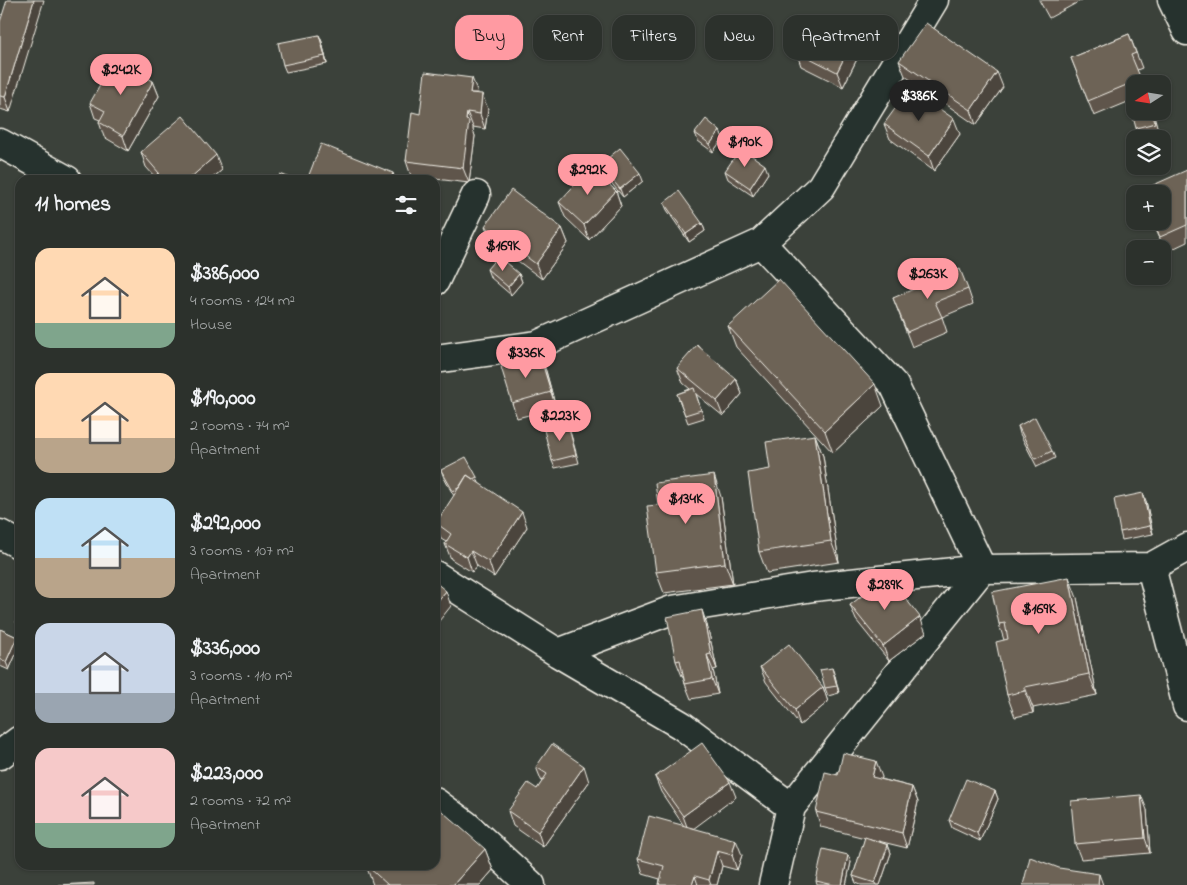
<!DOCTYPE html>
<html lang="en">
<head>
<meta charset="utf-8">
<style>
  :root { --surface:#2c312c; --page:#343934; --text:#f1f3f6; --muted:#a6a9a9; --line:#484c48; --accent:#ff9aa2 }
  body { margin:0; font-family:"Indie Flower",sans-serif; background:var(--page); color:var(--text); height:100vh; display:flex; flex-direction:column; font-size:19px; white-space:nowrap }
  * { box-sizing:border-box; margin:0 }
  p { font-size:16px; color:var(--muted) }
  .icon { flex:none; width:28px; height:28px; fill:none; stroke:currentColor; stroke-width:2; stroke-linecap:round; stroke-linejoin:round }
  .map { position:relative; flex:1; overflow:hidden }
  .panel { position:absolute; left:15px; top:175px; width:425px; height:695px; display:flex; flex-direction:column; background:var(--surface); border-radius:15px; box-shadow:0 1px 4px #0004,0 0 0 1px var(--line) }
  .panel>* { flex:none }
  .top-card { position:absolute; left:455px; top:15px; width:475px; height:45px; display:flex; gap:10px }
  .needle { width:32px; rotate:258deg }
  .controls { position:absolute; left:1126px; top:75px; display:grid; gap:10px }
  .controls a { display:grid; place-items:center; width:45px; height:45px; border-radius:10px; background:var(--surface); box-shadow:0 1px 4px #0004,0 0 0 1px var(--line); font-size:25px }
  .price { position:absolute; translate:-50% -42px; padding:0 11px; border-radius:18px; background:var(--accent); color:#111; font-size:16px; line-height:32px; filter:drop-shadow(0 1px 2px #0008) }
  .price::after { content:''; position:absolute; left:50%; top:30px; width:15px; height:11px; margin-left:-8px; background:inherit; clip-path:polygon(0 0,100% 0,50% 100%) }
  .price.current { background:#222; color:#fff }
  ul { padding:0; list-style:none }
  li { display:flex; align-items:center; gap:15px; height:125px; padding:0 20px }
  li span { display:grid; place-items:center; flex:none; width:140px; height:100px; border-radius:15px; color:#555 }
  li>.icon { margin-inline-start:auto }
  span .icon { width:60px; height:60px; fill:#fffc; stroke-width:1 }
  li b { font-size:21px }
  h2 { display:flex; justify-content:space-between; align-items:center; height:60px; padding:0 20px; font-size:21px }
  .tag { padding:0 18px; border-radius:15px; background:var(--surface); box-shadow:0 1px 4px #0004,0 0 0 1px var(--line); font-size:18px; line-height:45px }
  .tag.current { background:var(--accent); color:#111 }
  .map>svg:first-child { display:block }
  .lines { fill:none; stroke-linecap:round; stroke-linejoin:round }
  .minor-casing { stroke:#f4f1e8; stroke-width:31 }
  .minor { stroke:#26332d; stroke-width:28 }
  .wall { fill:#5e554b; stroke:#f4f1e8 }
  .shaded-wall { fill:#4c453d; stroke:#f4f1e8 }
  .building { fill:#6d6357; stroke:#f4f1e8 }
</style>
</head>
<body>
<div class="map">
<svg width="1187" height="885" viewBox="0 0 1187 885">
  <rect width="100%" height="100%" fill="#3b413a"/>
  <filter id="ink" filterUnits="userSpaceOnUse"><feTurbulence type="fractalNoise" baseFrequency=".02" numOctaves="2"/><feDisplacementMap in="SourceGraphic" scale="10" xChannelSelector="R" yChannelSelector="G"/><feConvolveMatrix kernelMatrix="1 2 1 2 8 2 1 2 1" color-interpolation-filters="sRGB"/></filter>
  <g filter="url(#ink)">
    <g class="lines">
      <defs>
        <path id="minor" d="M1172,0l15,31
          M0,143l67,37
          M761,243l133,142 88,184 -191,238 -18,78
          M435,281l41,-86
          M435,359l102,-14 224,-102 60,-56 113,-187
          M0,534l20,11
          M1151,567l36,139
          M435,575l123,78 123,72 110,82
          M558,653l114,-43 141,-23 169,-18 169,-2 36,-20
          M0,755l20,-15
          M435,802l31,23 65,60"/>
      </defs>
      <use href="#minor" class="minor-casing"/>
      <use href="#minor" class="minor"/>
    </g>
    <path class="wall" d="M1039,0h43l-33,18z
      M0,22l10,90 -10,-3z
      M1129,34l13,34 -5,2 5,14h-7v15l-41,17 -23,-58z
      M319,35l3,7 5,22 -41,8 -3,-7z
      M796,51l62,6 -15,30 -42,-21z
      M899,61l104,26 -27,38 -71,-49z
      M153,81l6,15 -31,55 -24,-14 -5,-15 1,-2 -5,-2 -5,-15z
      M478,94l10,15 -3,20 -12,-2v3l2,6 -6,47 -58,-7 -5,-15 14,-47z
      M1153,111l5,19 -19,6 -3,-8z
      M884,124l76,10 -26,37 -44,-32z
      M720,131l3,7 -10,14 -15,-11 -3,-8z
      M141,152l81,18 -12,10h-59l4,-3 -9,-10z
      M600,165l43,16 -20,16 -20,-24z
      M1187,170v72l-21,10 -14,-31h10z
      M725,171l43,2 -15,23 -25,-17z
      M616,191l5,15 -32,34 -24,-23 -6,-15z
      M664,203l38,20 3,8 -16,11 -22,-32z
      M485,226l77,2 6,15 -26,36 -51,-38z
      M487,269l32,5 3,8 -11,13 -21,-18z
      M968,289l5,15 -31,13 5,15 -35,15 -19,-49z
      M728,326l155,80 -50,47 -97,-106z
      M540,356l6,15 10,37 -39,10 -5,-15z
      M677,368l59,11 6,15 -19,22 -27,-22 8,24 -16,5 -11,-29 13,-5 -7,-6z
      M568,424l11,39 -24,5 -3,-7z
      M1018,426l34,25 3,7 -18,9 -17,-33z
      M815,435l8,21 16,106 -72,11 -8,-21 11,-83z
      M441,470l36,7 2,6 48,44 -33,50 -17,-11 -5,6 -21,-13 -6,-15 1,-2 -5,-3 -5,-16 18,-27 -10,-18z
      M721,497l12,87 -69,9 -8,-21z
      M1146,501l7,33 -31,6 -2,-8z
      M1077,598l20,97 -64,13v5l-18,4 -8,-22 -3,-55 -5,-16z
      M850,605l76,28 -37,28 -33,-41z
      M20,613v21l-4,-12z
      M707,625l10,44 -4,1 5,24 -27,5 -6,-15 -2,-8h-1l-6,-15z
      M0,629l17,8 3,8 -11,25 -9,-4z
      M760,667l63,20 5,15 -28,23 -34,-43z
      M835,676l4,17 -11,3 -3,-8z
      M536,767l53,15 -46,65 -30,-21 -5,-15 29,-22 5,-7z
      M838,775l44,2 -1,2 31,8 6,15 -11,46 -37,-9 18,6 3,8 -11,32h-19l-5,-2 -3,-7 12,-38 -44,-11 -5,-15z
      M655,777l81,20 -43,31 49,27 -5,15 -15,-4 -5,19h-58l1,-6 -17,-5 -5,-15 46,-33 -23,-34z
      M995,791l3,8 -18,42 -28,-13 -3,-8z
      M1147,810l3,43 -69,6 -6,-15z
      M485,849l8,21 -13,15h-107l-7,-20z
      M851,862l-5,23h-29l-1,-4z"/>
    <path class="shaded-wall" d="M34,0h10l-34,112 -5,-15z
      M319,35l3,7 5,22 -2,-8z
      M852,42l6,15 -15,30 -6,-15z
      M997,72l6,15 -27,38 -5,-15z
      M472,78l6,15h-8z
      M153,81l6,15 -31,55 -5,-15z
      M482,94l6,15 -3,20 -5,-15z
      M467,112l6,15v3l2,6 -6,47 -6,-15 3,-48z
      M954,119l6,15 -26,37 -5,-15z
      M720,131l3,7 -10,14 -3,-8z
      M216,155l6,15 -12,10h-22z
      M765,165l3,8 -15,23 -3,-8z
      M393,173l2,7h-5z
      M640,173l3,8 -20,16 -3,-8z
      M616,191l5,15 -32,34 -5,-15z
      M702,223l3,8 -16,11 -3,-8z
      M562,228l6,15 -26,36 -6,-15z
      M519,274l3,8 -11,13 -3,-8z
      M540,356l6,15 10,37 -5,-16z
      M736,379l6,15 -19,22 -6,-15z
      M875,384l8,22 -50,47 -8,-22z
      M815,435l8,21 16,106 -8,-21z
      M714,475l7,22 12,87 -8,-21z
      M1143,493l3,8 7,33 -3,-8z
      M522,512l5,15 -33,50 -5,-15z
      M471,551l6,15 -5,6 -5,-15z
      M1069,577l8,21 20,97 -8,-21z
      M446,591l5,15 -16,20v-22z
      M702,610l5,15 10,44 -6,-15z
      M920,617l6,16 -37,28 -6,-15z
      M17,637l3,8 -11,25 -3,-8z
      M707,655l6,15 5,24 -6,-15z
      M832,668l3,8 4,17 -2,-7z
      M823,687l5,15 -28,23 -5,-15z
      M1025,687l8,21v5l-8,-22z
      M876,761l6,16 -4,16 -6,-16z
      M584,766l5,16 -46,65 -5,-15z
      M730,782l6,15 -47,35 -6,-16z
      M912,787l6,15 -11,46 -5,-15z
      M995,791l3,8 -18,42 -3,-8z
      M1141,795l6,15 3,43 -5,-15z
      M736,840l6,15 -5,15 -5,-15z
      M888,845l3,8 -11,32h-4l-1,-2z
      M485,849l8,21 -13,15h-27z
      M717,851l5,15 -5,19h-6l-2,-5z
      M848,855l3,7 -5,23h-4z
      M1099,874l4,11h-5z
      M695,876l3,9h-6z"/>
    <path class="building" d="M7,0h27l-29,97 -5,-1v-74z
      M811,21l41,21 -15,30 -41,-21z
      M926,23l71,49 -26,38 -72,-49z
      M1129,34l7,19 -5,2 10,24 -53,22 -17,-43z
      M319,35l6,21 -42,9 -5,-22z
      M115,59l38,22 -30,55 -24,-14 6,-11 -15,-8z
      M425,72l47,6 -2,15 12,1 -2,20 -13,-2 -1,8 3,1 -6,47 -57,-7 6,-49 8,2z
      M910,88l44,31 -25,37 -45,-32z
      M1135,104v7h17l3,12 -19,5 -6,-22z
      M183,116l33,39 -28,25h-37l8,-7 -18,-21z
      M706,119l14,12 -10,13 -15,-11z
      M321,144l72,29 -3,7h-83z
      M620,148l20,25 -20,16 -20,-24z
      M741,148l24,17 -15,23 -25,-17z
      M591,167l25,24 -32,34 -25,-23z
      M1187,170v55l-27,12 -7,-16h9v-27h-21l-1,-3z
      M280,174l16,6h-18z
      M511,190l51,38 -26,36 -51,-38z
      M679,191l23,32 -16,11 -22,-31z
      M498,256l21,18 -11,13 -21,-18z
      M960,269l8,20 -33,13 7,15 -35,15 -14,-34z
      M779,279l96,105 -50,47 -97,-105z
      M697,345l39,34 -19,22 -40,-33z
      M540,356l11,36 -39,11 -11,-36z
      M694,388l7,22 -16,5 -8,-21z
      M1035,417l17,34 -17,8 -17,-33z
      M568,424l8,31 -24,6 -8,-31z
      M815,435l16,106 -72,11 -11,-79 22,-4 -4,-27z
      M466,457l11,20 -4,2 -6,-4 -7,12 -7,4 -12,-21z
      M467,475l55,37 -33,50 -18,-11 -4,6 -22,-13 6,-10 -15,-11z
      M714,475l11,88 -69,9 -9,-66 11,-1 -3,-22z
      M1143,493l7,33 -30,6 -6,-33z
      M888,576l32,41 -37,29 -33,-41z
      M1069,577l20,97 -64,13v4l-18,4 -11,-53 12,-3 -3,-16 -6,1 -7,-32z
      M435,582l11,9 -11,13z
      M702,610l9,44 -4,1 5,24 -27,5 -5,-24 -4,1 -9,-44z
      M20,613v11l-4,-2z
      M0,629l17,8 -11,25 -6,-3z
      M789,644l34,43 -28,23 -35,-43z
      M832,668l5,18 -12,2 -5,-18z
      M702,743l28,39 -47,34 -28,-39z
      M552,744l32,22 -46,66 -30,-21 20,-28 9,6 10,-15 -11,-7z
      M843,753l33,8 -4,16 40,10 -10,46 -86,-21 9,-40 13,3z
      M966,779l29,12 -18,42 -28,-13z
      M1141,795l4,43 -70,6 -4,-43z
      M435,805l50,44 -32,36h-65l-22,-20h69z
      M649,816l87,24 -4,15 -15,-4 -8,29 -14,-4 -3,9h-33l5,-19 -26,-7z
      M865,837l23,8 -13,38 -22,-7z
      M823,849l25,6 -6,30h-8l-18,-4z
      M1030,857l29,11 40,6 -1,11h-75z
      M94,883v2h-36z"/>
  </g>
</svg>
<div class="controls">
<a><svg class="needle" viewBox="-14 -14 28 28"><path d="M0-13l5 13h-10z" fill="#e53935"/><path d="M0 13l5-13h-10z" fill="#a6a9a9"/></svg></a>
<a><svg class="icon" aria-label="layers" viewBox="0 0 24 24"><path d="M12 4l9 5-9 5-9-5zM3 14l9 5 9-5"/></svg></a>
<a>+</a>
<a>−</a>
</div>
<b class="price" style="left:121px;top:96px">$242K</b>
<b class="price current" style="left:919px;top:122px">$386K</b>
<b class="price" style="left:745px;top:168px">$190K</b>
<b class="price" style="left:588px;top:196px">$292K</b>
<b class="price" style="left:503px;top:272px">$169K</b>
<b class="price" style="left:928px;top:300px">$263K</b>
<b class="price" style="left:526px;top:379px">$336K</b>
<b class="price" style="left:560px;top:442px">$223K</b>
<b class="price" style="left:686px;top:525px">$134K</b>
<b class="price" style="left:885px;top:611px">$289K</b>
<b class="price" style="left:1039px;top:635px">$169K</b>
<div class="top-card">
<a class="tag current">Buy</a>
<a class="tag">Rent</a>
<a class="tag">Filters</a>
<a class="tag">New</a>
<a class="tag">Apartment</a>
</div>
<section class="panel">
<h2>11 homes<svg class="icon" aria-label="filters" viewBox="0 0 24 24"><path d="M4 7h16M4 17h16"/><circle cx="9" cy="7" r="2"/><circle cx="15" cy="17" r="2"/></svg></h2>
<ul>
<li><span style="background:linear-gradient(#ffd9b3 75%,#7fa58c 0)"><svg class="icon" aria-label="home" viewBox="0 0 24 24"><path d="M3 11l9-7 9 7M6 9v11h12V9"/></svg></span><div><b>$386,000</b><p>4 rooms · 124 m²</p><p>House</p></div></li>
<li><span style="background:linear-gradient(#ffd9b3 65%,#b9a48a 0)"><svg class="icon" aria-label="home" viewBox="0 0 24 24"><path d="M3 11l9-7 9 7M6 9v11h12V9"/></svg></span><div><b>$190,000</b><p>2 rooms · 74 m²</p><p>Apartment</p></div></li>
<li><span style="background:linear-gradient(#bfe0f5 60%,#b9a48a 0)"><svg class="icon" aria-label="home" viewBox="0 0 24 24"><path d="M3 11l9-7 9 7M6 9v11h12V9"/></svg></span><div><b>$292,000</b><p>3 rooms · 107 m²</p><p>Apartment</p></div></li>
<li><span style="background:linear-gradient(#c9d6e8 70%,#9aa5b1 0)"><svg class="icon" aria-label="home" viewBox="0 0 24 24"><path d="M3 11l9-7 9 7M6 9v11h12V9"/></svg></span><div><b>$336,000</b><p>3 rooms · 110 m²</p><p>Apartment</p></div></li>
<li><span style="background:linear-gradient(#f6c9c9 75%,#7fa58c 0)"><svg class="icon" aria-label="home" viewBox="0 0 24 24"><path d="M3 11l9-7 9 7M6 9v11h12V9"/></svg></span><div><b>$223,000</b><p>2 rooms · 72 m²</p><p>Apartment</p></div></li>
</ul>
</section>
</div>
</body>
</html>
